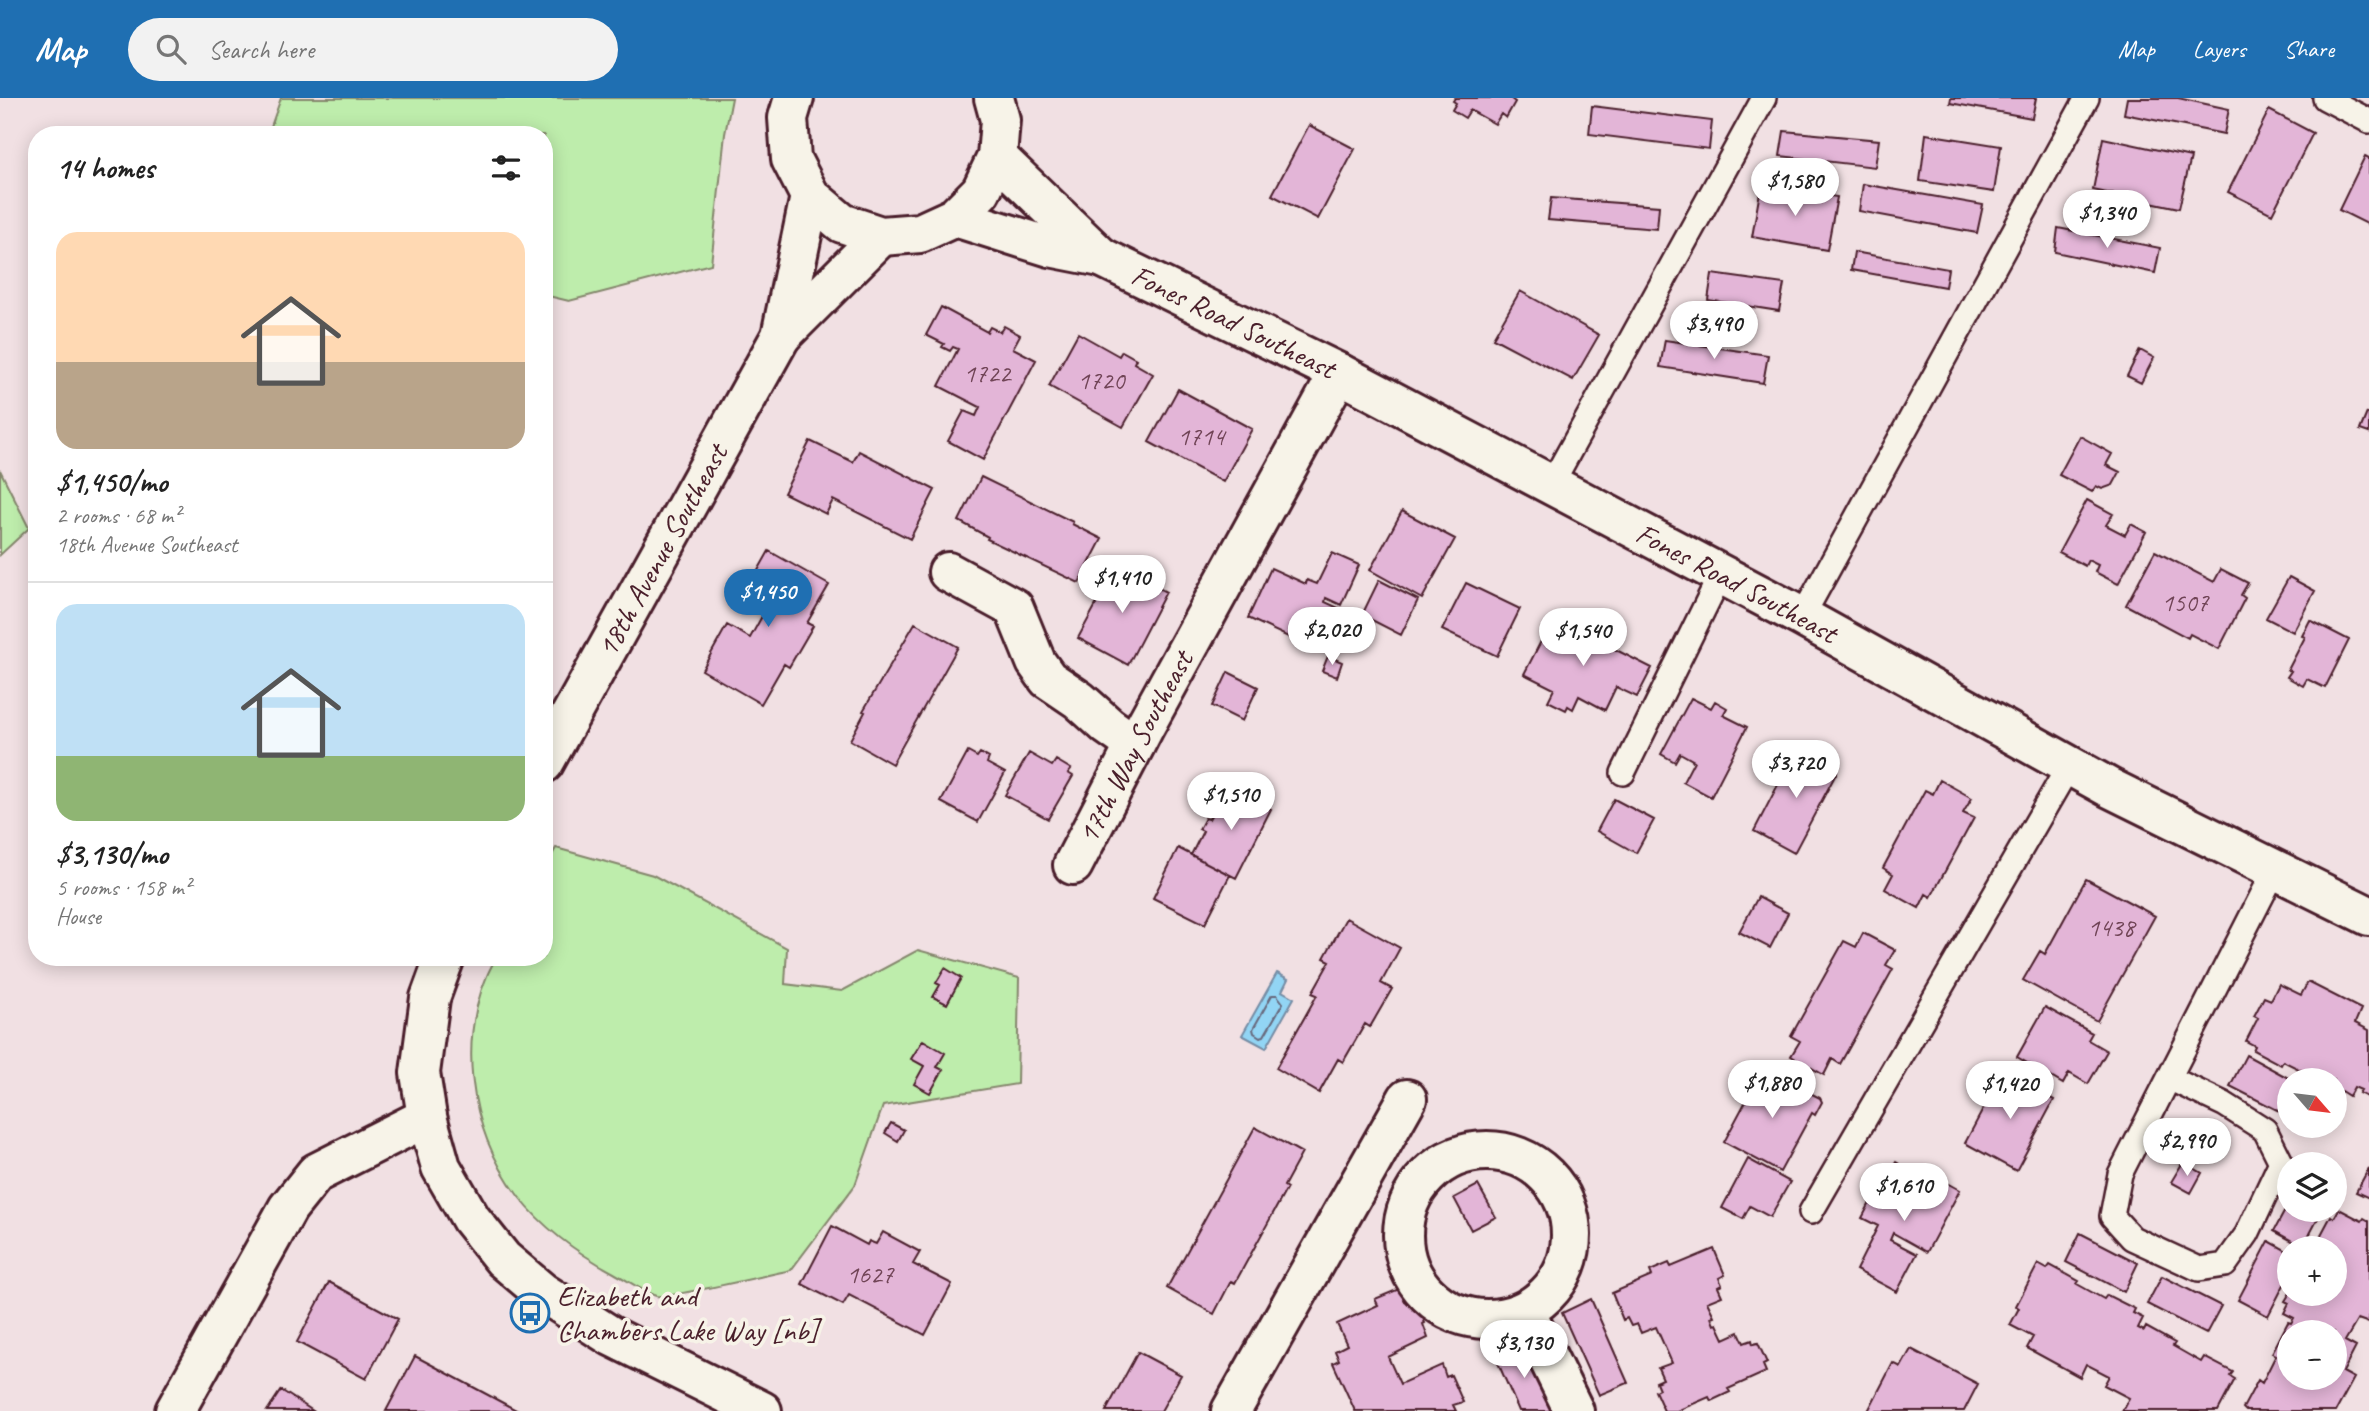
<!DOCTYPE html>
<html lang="en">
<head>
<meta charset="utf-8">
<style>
  :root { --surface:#fff; --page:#f2f2f2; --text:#222; --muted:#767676; --line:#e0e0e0; --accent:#1f6fb2 }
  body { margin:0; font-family:Caveat,sans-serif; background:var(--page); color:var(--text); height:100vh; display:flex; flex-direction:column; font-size:26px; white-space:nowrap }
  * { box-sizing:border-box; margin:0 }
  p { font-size:23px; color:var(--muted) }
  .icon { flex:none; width:38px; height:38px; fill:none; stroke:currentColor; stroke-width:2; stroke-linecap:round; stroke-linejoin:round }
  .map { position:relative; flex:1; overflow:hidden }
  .drawer { position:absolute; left:28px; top:28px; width:525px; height:840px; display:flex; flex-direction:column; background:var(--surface); border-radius:28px; box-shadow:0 4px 18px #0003 }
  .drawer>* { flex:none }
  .needle { width:46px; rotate:118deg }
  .controls { position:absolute; left:2277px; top:970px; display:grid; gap:14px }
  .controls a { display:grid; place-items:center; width:70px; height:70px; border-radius:50%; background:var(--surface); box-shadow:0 4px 18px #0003; font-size:35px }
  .price { position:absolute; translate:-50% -60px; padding:0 16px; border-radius:24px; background:#fff; color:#222; font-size:23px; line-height:46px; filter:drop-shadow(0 2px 4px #0008) }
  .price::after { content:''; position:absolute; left:50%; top:42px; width:21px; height:16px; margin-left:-10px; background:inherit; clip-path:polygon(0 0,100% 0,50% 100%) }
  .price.selected { background:var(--accent); color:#fff }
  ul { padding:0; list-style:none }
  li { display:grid; align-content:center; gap:14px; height:371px; padding:0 28px }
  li+li { border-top:2px solid var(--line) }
  li span { display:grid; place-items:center; height:217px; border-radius:21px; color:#555 }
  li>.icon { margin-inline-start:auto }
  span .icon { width:126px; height:126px; fill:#fffc; stroke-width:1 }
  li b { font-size:30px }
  h2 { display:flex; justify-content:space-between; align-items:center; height:84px; padding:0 28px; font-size:30px }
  header { display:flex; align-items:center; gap:42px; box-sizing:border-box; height:98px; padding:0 35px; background:var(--accent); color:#fff }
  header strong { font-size:33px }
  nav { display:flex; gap:38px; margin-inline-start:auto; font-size:24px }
  .search { width:490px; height:63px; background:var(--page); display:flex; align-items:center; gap:18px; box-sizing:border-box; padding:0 24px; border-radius:38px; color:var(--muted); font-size:26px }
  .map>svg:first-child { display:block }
  .green { fill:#beedac; stroke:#84866c; stroke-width:2 }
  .water { fill:#92d5f4; stroke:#758ca4; stroke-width:2 }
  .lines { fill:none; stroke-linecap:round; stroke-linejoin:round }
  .shore { stroke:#67687b; stroke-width:2 }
  .building { fill:#e3b5d7; stroke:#4a1f2b; stroke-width:2; fill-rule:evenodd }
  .lane-casing { stroke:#4a1f2b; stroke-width:28 }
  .street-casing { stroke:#4a1f2b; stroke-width:44 }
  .secondary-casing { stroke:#4a1f2b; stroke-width:44 }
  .lane { stroke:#f7f3e8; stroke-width:23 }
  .street { stroke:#f7f3e8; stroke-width:38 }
  .secondary { stroke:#f7f3e8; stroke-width:38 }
  .labels { text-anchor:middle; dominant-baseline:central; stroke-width:7; stroke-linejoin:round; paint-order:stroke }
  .number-label { font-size:26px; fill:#704456 }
  .street-label { font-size:30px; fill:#4a1f2b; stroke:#f7f3e8 }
  .poi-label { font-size:30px; fill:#4a1f2b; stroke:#f7f3e8; text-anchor:start }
</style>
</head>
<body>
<header>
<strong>Map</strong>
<div class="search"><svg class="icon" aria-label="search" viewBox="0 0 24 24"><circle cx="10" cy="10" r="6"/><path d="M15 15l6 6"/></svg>Search here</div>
<nav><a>Map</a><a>Layers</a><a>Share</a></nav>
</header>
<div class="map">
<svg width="2369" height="1313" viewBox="0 0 2369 1313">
  <rect width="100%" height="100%" fill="#f1e0e3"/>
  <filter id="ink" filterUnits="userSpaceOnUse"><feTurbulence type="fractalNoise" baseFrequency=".0143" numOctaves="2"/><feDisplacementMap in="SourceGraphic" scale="14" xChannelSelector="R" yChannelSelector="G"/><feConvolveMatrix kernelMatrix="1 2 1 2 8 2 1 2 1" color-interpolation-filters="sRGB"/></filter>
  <g filter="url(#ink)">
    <path class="green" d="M281,0h451l-7,36 -14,130 -142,37 -25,-6v-160h-276z
      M0,372l29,58 -29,27z
      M556,750l97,27 134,73 -2,36 57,7 76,-41 101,28 -2,106 -134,22 -28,79 -64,85c-19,4 -125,29 -135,26 -14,-5 -29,-16 -42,-23 -35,-19 -70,-44 -95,-76 -51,-68 -65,-163 -23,-240h48v-88z"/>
    <path class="water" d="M1277,875l11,6 -6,12 12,7 -28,50 -24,-13z"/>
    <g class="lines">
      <path class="shore" d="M1272,897h5l6,8 -19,33 -4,1 -6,-4 -1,-4z"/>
    </g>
    <path class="building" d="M1455,0h55l5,4 -9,16 -5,-4 -6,10 -25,-14 -5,8 -13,-8 4,-7 -3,-2z
      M1951,0h85l-4,20 -82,-15z
      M2127,0h51l51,11 -5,25 -100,-20z
      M1592,8l120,15 -3,28 -120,-15z
      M2269,12l44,23 -41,81 -44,-22z
      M1309,27l46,24 -37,70 -46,-24z
      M1784,33l95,9 -4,27 -95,-11z
      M1926,36l75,12 -7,46 -74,-11z
      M2103,40l88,19 -12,51 -86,-18z
      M2365,58l4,2v67l-30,-15z
      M1863,86l120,21 -6,28 -118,-22z
      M1761,88l76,11 -10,53 -75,-13z
      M1551,100l108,8 -2,23 -109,-9z
      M2058,130l102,20 -5,25 -100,-21z
      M1854,154l94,17 -3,18 -94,-17z
      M1712,176l72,10 -5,27 -71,-11z
      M1520,193l79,44 -26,45 -80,-42z
      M941,209l46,25 3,-5 10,5 4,-6 16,9 -7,13 23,12 -53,100 -35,-19 16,-30 12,5 4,-9 -41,-21 19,-37 -5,-2 -3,4 -8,-4 2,-3 -18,-9z
      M1078,235l41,23 3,-5 14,8 -2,4 19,11 -30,53 -74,-41z
      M1665,242l103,15 -5,28 -103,-16z
      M2140,252l14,8 -13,25 -14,-7z
      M1178,291l74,40 -29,53 -74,-40z
      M2367,315l2,1v19l-9,-3z
      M2080,338l32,18 -6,11 14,7 -7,13 -11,4 -6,-3 -4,6 -33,-17z
      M810,343l43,21 6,-11 76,39 -25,49 -77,-39 -7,14 -42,-21z
      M981,379l92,45 -1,2 30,15 -23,44 -92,-44 1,-2 -29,-16z
      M2087,402l26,14 -7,11 19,10 6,-11 15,8 -28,52 -23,-12 3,-7 -10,-5 -3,6 -26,-14z
      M1402,413l53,28 -33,60 -52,-29z
      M769,453l60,34 -22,38 6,3 -24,41 -5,-3 -23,40 -59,-34 25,-45 23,13 16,-29 -23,-12z
      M2155,453l59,31 7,-13 27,14 -7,12 4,3 -26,51 -29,-15 -2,4 -62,-33z
      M1332,455l27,12 -18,40 -15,-7 -1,4 31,14 -14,32 -34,-15 -5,11 -55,-26 23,-50 35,16 1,-4 10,4z
      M1117,468l49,26 -38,73 -50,-27z
      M2289,479l26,14 -22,41 -27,-14z
      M1379,482l39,20 -17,35 -39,-20z
      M1466,485l54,26 -23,47 -55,-26z
      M1553,520l99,50 -15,29 -21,-10 -11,23 -26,-14 -6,13 -5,-3 -2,4 -18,-9 6,-12 -30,-15z
      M2310,522l39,20 -24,48 -18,-9 -4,7 -16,-9 4,-6 -3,-1 17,-33 -3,-1z
      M915,525l43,24 -66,117 -42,-24 15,-28 -2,-1z
      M1328,558l14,6 -5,15 -15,-6z
      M1228,574l30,15 -16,34 -30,-15z
      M1691,600l20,10 4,-7 12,7 -4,7 24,12 -36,70 -28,-15 11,-21 -14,-8 -5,9 -14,-8z
      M1796,652l15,8 4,-6 11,6 -4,6 15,8 -43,81 -40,-22z
      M968,654l9,5 3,-4 9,5 -2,5 18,10 -27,49 -37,-20z
      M1029,655l23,13 4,-6 15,9 -3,4 5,3 -25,43 -43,-24z
      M1940,682l32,18 -9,15 11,5 -43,79 -5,-3 -7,14 -34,-19 8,-15 -10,-6 42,-78 8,4z
      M1226,689l45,22 -35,69 -45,-23 12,-24 -4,-2 6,-11 4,1z
      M1614,701l40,21 -18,33 -39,-22z
      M1178,750l52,27 -25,49 -52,-26z
      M2086,781l69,37 -58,105 -74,-41 17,-29 5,3z
      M1758,799l30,16 -18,35 -31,-16z
      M1346,820l54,30 -19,35 11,6 -22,38 -5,-3 -22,38 -5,-3 -19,34 -43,-25 41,-73 -5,-2 18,-32 -6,-3z
      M1863,835l32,17 -9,15 7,4 -53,95 -8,-5 -8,16 -33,-19 9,-15 -9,-5 53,-95 12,6z
      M945,870l16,10 -14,26 -14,-7 7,-12 -4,-2z
      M2308,884l53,27 -6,14 14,7v68l-10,-5 2,-3 -7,-3 -5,9 -8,-5 -2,3 -5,-2v-12h-22l1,-4 -30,-15 -2,4 -28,-15 2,-4 -9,-5 12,-23 -4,-2 10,-19 7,3 8,-16 22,11z
      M2045,909l47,26 -4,7 19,11 -19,33 -19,-11 -6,11 -46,-27z
      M923,942l22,13 -8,14 6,3 -13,23 -16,-9 10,-18 -13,-7z
      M2246,957l46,25h-3v36l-59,-30z
      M1763,971l57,29 2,4 -7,13 -3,-2 -32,59 -56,-30z
      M2003,974l51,28 -38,71 -51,-28z
      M891,1025l13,7 -6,11 -13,-8z
      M1255,1029l47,26 -18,33 3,2 -52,95 -4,-2 -17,33 -47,-26z
      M1748,1061l42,23 -20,35 -20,-11 -7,13 -21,-11z
      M1896,1064l30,17 3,-6 31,17 -33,62 -34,-19 -3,7 27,14 -20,38 -41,-22 22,-44 -16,-8 18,-34 3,2z
      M2183,1064l19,11 -11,20 -20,-11z
      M2369,1070v30l-13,-6z
      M1478,1087l18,32 -25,13 -17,-32z
      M2289,1105v6h34l-20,38 -29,-16z
      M2339,1111l23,12 2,-3 5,3v102l-11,-4 -13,22 11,6 -13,25 11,6 -18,33h-90l-3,-3 15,-28 4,3 14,-28 -4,-2 16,-31 3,1 3,-5 -10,-5 5,-10 -4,-2 5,-8h44v-45h-16l-2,-4 15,-28 3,2zM2289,1234h45v45h-45z
      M832,1128l35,19 2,-4 7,3 7,-12 37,20 -7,12 39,20 -27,51 -76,-40 -6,10 -41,-21z
      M2080,1135l58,30 -14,29 -58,-30z
      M2269,1143l20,11v23l-21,41 -30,-16z
      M1714,1151l11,26 -6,3 3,7 -4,2 4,9 -15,6 7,14 -3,1 3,8 3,-1 7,15 15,-7 5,11 8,-3 1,4 5,-1 9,20 -4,2 3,7 -38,17 2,3 -19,9 -2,-4 -32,14h-13l-9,-20 4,-2 -3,-7 7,-3 -5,-11 14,-5 -16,-36 -15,6 -4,-9 -6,2 -4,-8 -4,2 -11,-27 40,-17 -2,-5 19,-8 2,4z
      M2038,1166l9,5 3,-4 29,16 -2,3 27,15 3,-4 28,14 -2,4 10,5 -5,10 6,3 2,-4 29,16 -2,3 28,16 3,-5 29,15 -3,4 5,3 -17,32h-96l7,-13 -25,-13 5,-9 -23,-12 -6,13 -53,-29 6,-11 -23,-12 9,-17 -3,-2z
      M2162,1178l59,30 -15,28 -59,-30z
      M329,1184l69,37 -32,60 -69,-37z
      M1399,1191l6,12 9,-4 11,26 -2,1 5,14 -40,19 12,27 42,-19 4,12 5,-2 12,27 -10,3 3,6h-101l-22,-48 6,-3 -4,-9 12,-6 -10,-21 41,-19 -3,-6z
      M1591,1201l37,84 -29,12 -37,-82z
      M1524,1245l30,66 -4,2h-31l-24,-55z
      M1911,1251l67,35 -14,27h-96l25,-48 8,4z
      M1138,1254l43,23 -20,36h-55z
      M415,1258l103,55h-132z
      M281,1292l32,21h-46z"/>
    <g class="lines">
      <defs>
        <path id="lane" d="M2325,0l44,23
          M1552,385l212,-385
          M1802,519l285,-519
          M1623,675l98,-199
          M2169,980l55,26 41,26 16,32 -34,72 -22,31 -26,4 -67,-31 -20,-22 8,-42 155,-304
          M1811,1114l258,-446"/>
        <g id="street">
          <path d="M948,474l66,36 22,54 12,17 31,21 29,26 27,19"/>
          <path id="s1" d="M1073,767l72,-139 194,-353"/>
          <circle cx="1487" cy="1137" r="84"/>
          <path d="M1525,1213l49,100"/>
          <path d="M175,1313l113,-203 28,-35 111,-56"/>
          <path d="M1231,1313l176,-312"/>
        </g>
        <g id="secondary">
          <path d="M794,0l-6,20 3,41 19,37 32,27 39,13 39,-3 35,-16 26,-26 16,-34 3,-37 -6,-22"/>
          <path d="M997,59l104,100"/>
          <path id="s2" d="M955,119l95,30 51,10 238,116 463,244 308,171 259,128"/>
          <path d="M781,238l100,-100"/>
          <path id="s3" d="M544,665l237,-427 29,-140"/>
          <path d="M445,859l-15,41 -10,75 7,44 14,50 30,52 32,40 39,33 69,44 151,75"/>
        </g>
      </defs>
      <use href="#lane" class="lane-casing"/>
      <use href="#street" class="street-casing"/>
      <use href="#secondary" class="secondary-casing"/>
      <use href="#lane" class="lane"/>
      <use href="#street" class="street"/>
      <use href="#secondary" class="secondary"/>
    </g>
  </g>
  <defs>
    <symbol id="bus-ring" viewBox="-11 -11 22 22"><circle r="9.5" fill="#f7f3e8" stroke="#1f6fb2" stroke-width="1.5"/><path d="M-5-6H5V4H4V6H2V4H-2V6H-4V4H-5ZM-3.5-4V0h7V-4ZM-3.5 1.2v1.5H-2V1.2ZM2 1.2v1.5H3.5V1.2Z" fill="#1f6fb2"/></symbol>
  </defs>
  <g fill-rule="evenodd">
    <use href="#bus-ring" x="508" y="1193" width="44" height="44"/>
  </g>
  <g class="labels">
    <g class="number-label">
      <text x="987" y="275">1722</text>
      <text x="1101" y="282">1720</text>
      <text x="1201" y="338">1714</text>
      <text x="2185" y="504">1507</text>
      <text x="2111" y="829">1438</text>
      <text x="870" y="1176">1627</text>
    </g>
    <g class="street-label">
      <text stroke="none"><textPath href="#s2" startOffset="299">Fones Road Southeast</textPath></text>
      <text stroke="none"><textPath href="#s3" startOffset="243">18th Avenue Southeast</textPath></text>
      <text stroke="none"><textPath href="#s2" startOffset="866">Fones Road Southeast</textPath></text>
      <text stroke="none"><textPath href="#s1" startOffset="133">17th Way Southeast</textPath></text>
    </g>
    <g class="poi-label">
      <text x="557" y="1198">Elizabeth and<tspan x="557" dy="34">Chambers Lake Way [nb]</tspan></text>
    </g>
  </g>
</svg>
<div class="controls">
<a><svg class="needle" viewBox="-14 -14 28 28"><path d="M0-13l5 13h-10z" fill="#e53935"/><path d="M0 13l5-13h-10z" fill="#767676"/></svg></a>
<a><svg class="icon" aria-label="layers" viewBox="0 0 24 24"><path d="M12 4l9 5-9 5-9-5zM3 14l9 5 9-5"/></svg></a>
<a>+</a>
<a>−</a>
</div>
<b class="price" style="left:1795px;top:120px">$1,580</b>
<b class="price" style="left:2107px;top:152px">$1,340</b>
<b class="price" style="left:1714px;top:263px">$3,490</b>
<b class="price" style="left:1122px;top:517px">$1,410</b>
<b class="price selected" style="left:768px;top:531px">$1,450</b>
<b class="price" style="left:1332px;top:569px">$2,020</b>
<b class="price" style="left:1583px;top:570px">$1,540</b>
<b class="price" style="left:1796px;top:702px">$3,720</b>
<b class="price" style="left:1231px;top:734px">$1,510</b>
<b class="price" style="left:1772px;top:1022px">$1,880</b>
<b class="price" style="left:2010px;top:1023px">$1,420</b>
<b class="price" style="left:2187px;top:1080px">$2,990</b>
<b class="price" style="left:1904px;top:1125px">$1,610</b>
<b class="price" style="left:1524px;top:1282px">$3,130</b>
<section class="drawer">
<h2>14 homes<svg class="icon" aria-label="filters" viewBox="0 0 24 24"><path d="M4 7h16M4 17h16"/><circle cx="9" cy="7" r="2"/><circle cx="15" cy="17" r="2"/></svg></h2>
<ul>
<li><span style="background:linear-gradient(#ffd9b3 60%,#b9a48a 0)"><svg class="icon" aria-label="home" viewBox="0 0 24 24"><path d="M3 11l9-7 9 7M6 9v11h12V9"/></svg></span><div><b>$1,450/mo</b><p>2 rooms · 68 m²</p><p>18th Avenue Southeast</p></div></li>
<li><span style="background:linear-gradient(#bfe0f5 70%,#8fb573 0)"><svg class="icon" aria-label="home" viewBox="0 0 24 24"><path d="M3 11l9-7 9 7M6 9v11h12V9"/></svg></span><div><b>$3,130/mo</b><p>5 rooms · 158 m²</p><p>House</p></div></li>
</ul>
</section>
</div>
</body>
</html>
